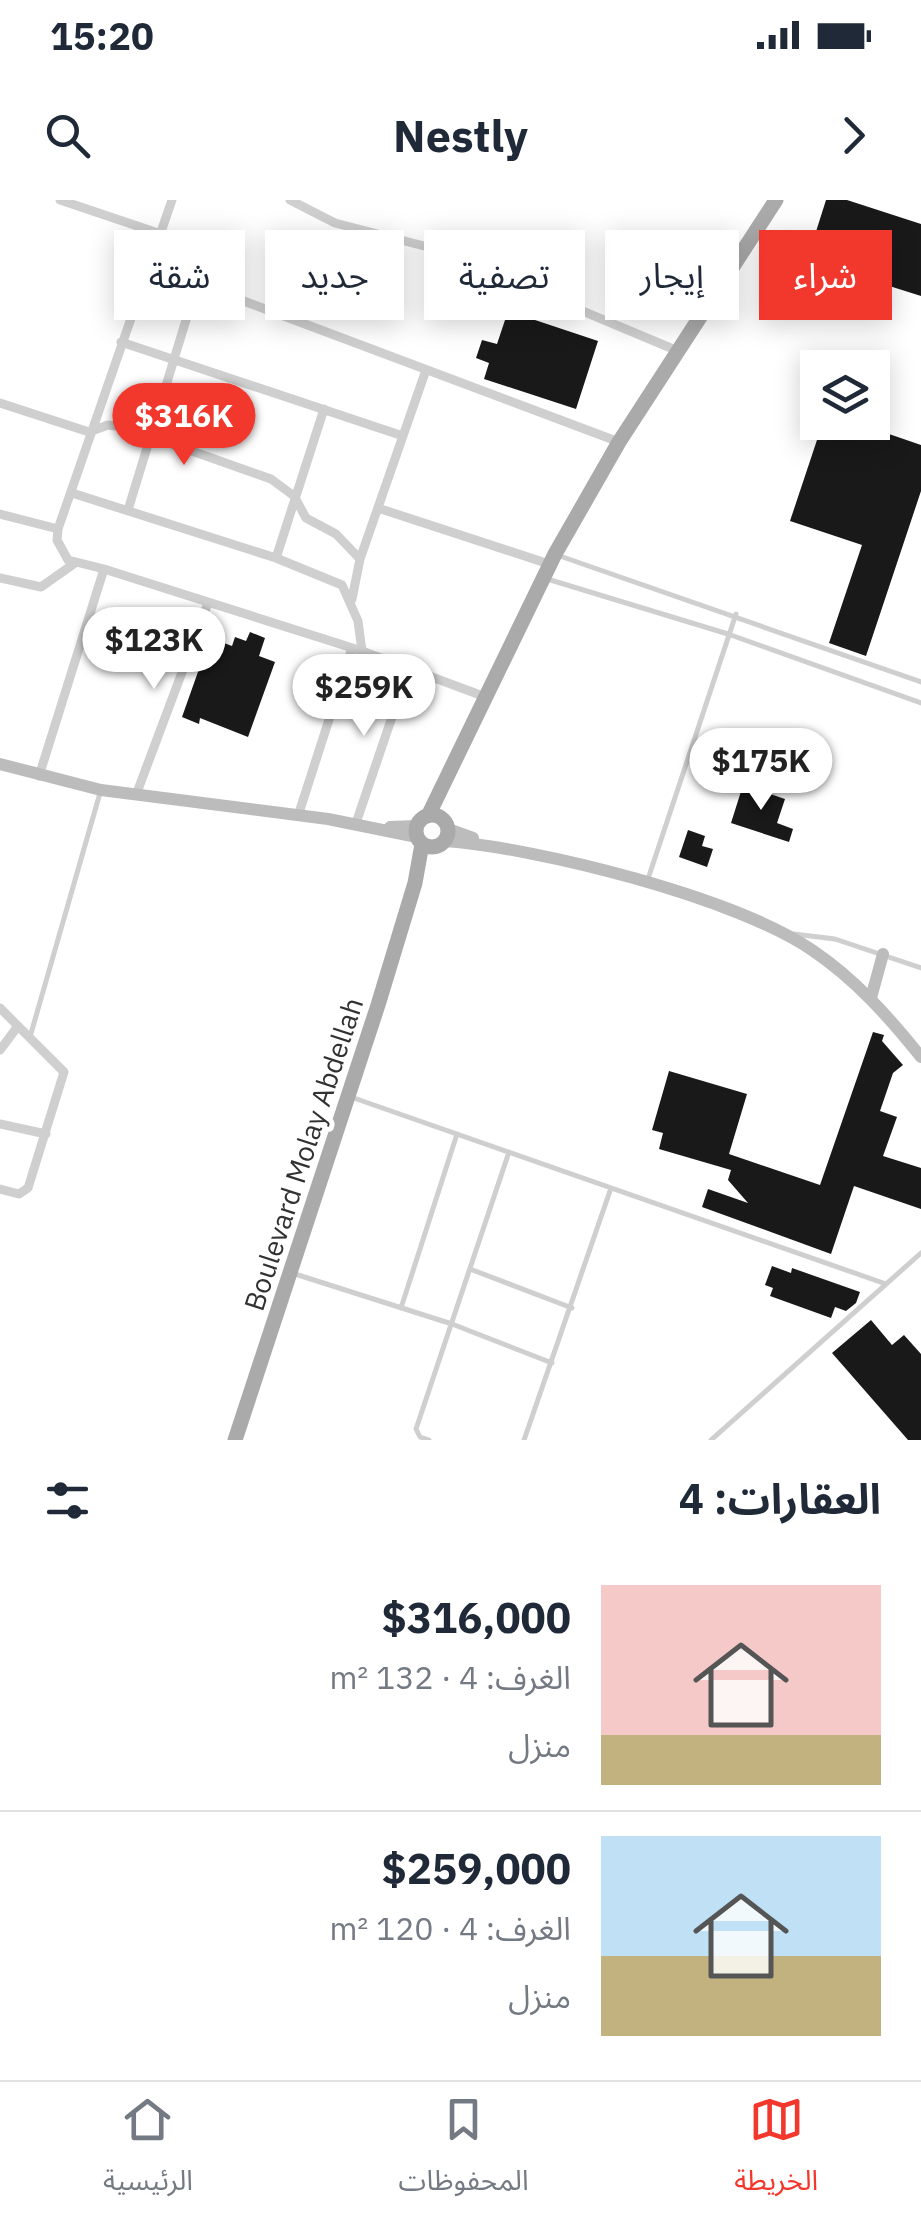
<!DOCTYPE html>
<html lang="ar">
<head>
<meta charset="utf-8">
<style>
  :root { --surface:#fff; --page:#f6f6f7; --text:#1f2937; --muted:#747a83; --line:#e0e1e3; --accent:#f2372c }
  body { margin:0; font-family:"IBM Plex Sans","Noto Sans Arabic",sans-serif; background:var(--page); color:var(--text); direction:rtl; height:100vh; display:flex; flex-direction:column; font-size:38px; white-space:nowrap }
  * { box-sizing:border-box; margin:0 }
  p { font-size:32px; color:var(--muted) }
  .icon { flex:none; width:55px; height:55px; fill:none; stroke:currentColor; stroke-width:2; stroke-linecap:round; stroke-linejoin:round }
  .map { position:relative; height:1240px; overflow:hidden; direction:ltr }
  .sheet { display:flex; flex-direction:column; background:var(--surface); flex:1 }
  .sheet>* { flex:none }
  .guide { position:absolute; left:30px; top:30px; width:862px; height:90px; direction:rtl; display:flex; gap:20px }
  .tools { position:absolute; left:800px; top:150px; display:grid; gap:20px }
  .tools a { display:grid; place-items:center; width:90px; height:90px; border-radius:0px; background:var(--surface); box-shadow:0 5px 25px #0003; font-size:50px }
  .price { position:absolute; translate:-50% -85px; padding:0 22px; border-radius:35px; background:#fff; color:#222; font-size:32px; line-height:65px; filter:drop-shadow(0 2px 5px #0008) }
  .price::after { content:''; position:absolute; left:50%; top:60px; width:30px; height:22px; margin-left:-15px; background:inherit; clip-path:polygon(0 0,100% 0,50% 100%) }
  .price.active { background:var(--accent); color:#fff }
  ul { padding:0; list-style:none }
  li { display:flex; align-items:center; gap:30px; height:250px; padding:0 40px }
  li+li { border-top:2px solid var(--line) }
  li span { display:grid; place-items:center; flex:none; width:280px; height:200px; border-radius:0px; color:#555 }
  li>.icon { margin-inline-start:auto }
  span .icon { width:120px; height:120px; fill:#fffc; stroke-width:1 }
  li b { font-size:42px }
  h2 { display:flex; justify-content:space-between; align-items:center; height:120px; padding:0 40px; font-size:42px }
  .chip { padding:0 35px; border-radius:0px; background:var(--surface); box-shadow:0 5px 25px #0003; font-size:35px; line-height:90px }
  .chip.active { background:var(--accent); color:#fff }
  .status { display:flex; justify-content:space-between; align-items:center; height:70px; padding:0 50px; background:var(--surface); direction:ltr }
  .status svg { height:28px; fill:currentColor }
  header { display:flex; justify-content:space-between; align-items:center; height:130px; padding:0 40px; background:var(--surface); font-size:45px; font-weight:700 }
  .tab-bar { display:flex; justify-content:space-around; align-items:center; height:140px; border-top:2px solid var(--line); background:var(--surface); font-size:28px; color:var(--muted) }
  .tab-bar a { display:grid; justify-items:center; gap:5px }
  .tab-bar .active { color:var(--accent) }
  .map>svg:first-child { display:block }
  .building { fill:#191919 }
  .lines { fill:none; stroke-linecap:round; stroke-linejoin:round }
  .lane { stroke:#cfcfcf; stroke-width:5 }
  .street { stroke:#cfcfcf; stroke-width:9 }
  .secondary { stroke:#bcbcbc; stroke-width:12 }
  .primary { stroke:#aaa; stroke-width:15 }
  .labels { text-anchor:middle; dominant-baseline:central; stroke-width:10; stroke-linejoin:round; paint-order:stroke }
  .street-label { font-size:28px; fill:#323232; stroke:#fff }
</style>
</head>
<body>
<div class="status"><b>15:20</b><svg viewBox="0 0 49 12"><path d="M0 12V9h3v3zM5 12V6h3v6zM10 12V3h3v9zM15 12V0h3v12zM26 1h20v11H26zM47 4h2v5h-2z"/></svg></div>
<header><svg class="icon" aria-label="forward" viewBox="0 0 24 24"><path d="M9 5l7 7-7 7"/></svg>Nestly<svg class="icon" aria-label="search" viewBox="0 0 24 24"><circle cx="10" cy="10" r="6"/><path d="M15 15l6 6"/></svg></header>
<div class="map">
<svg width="921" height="1240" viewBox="0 0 921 1240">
  <rect width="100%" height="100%" fill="#fff"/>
  <path class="building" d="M826,0h21l74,24v72l-114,-36z
    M508,111l90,30 -22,68 -92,-30 5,-16 -13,-5 6,-18 15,4z
    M823,222h31l67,23v46l-55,165 -37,-13 33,-98 -72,-24z
    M250,432l15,6 -6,18 16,6 -27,75 -48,-19 -1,6 -17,-7 28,-79 22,8 3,-9 11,4z
    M743,585l42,14 -8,24 16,6 -4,13 -58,-19z
    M688,630l17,6 -3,10 11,3 -6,18 -28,-10z
    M873,832l11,3 -2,6 21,24 -10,8 -13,38 17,6 -14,39 38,12v41l-67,-23 -23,68 -129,-47 6,-18 40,14 -20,-23 3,-10 -72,-21 4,-16 -11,-3 17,-59 78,23 -18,60 91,31z
    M772,1066l19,7 1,-5 68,24 -4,11 -10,8 -11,-4 -4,11 -61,-22 3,-8 -8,-3z
    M871,1120l21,25 12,-10 17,19v86h-13l-76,-87z"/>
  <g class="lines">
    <path class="lane" d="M557,355l364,127
      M544,378l184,56 193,69
      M647,682l89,-268
      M794,734l41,5 86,29
      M30,837l70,-244
      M351,897l535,187
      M470,1069l102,39
      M295,1074l157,50 100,39
      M401,1108l56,-174
      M429,1240l-9,-3 -4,-8 93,-277
      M524,1240l87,-252
      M711,1240l210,-187"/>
    <path class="street" d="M60,0l98,33
      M290,0l45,23 97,25 246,103
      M148,65l471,177
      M121,142l282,94
      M0,203l89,29 19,-7 16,2 147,52 23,17 12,22 30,16 24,25
      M72,293l204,65 66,27 16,36 4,30
      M381,309l168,55
      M128,310l69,-226
      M0,314l58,15
      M276,358l48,-149
      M104,369l-36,-9 -11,-20 1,-11 114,-329
      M0,378l41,9 34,-24
      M352,399l8,-40 66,-189
      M39,576l65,-207 258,82 121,45
      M136,595l72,-192
      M298,616l54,-168
      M356,623l53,-156
      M0,808l64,64 -36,116 -9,6 -19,-5
      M0,850l18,-24
      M0,924l46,10"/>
    <path class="secondary" d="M0,564l101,26 227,29 89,18
      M390,627l27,-1
      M448,629l25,9
      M445,641c94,7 289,56 367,109 43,29 76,66 109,107
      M871,798l12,-44"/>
    <path class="primary" d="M416 631a16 16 0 1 1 32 0a16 16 0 1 1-32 0Z
      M428,616l127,-262 64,-112 157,-242
      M235,1240l143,-435 37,-122 7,-39"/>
  </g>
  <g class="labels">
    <g class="street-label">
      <text transform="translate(303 954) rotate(-72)">Boulevard Molay Abdellah</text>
    </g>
  </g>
</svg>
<div class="tools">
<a><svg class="icon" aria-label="layers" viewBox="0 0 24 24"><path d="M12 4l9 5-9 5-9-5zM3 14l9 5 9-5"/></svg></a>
</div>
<b class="price active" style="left:184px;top:268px">$316K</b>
<b class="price" style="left:154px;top:492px">$123K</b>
<b class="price" style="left:364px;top:539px">$259K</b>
<b class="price" style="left:761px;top:613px">$175K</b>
<div class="guide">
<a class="chip active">شراء</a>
<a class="chip">إيجار</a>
<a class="chip">تصفية</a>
<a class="chip">جديد</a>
<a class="chip">شقة</a>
</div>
</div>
<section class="sheet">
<h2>العقارات: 4<svg class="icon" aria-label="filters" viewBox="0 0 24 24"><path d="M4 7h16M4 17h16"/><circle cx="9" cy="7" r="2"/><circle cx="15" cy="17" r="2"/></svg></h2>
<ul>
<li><span style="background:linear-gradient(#f6c9c9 75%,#c2b280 0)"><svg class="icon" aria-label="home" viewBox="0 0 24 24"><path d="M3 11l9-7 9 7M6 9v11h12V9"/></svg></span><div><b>$316,000</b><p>الغرف: 4 · 132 m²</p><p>منزل</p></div></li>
<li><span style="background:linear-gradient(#bfe0f5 60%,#c2b280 0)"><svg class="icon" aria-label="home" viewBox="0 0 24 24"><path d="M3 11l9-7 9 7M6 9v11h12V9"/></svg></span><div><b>$259,000</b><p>الغرف: 4 · 120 m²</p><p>منزل</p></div></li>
</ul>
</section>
<nav class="tab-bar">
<a class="active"><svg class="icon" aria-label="map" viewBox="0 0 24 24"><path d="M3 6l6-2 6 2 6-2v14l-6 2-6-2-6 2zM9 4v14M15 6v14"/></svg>الخريطة</a>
<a><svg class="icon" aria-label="saved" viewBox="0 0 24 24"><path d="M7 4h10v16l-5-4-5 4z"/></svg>المحفوظات</a>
<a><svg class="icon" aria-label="home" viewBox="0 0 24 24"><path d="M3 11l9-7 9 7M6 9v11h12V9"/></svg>الرئيسية</a>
</nav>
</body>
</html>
